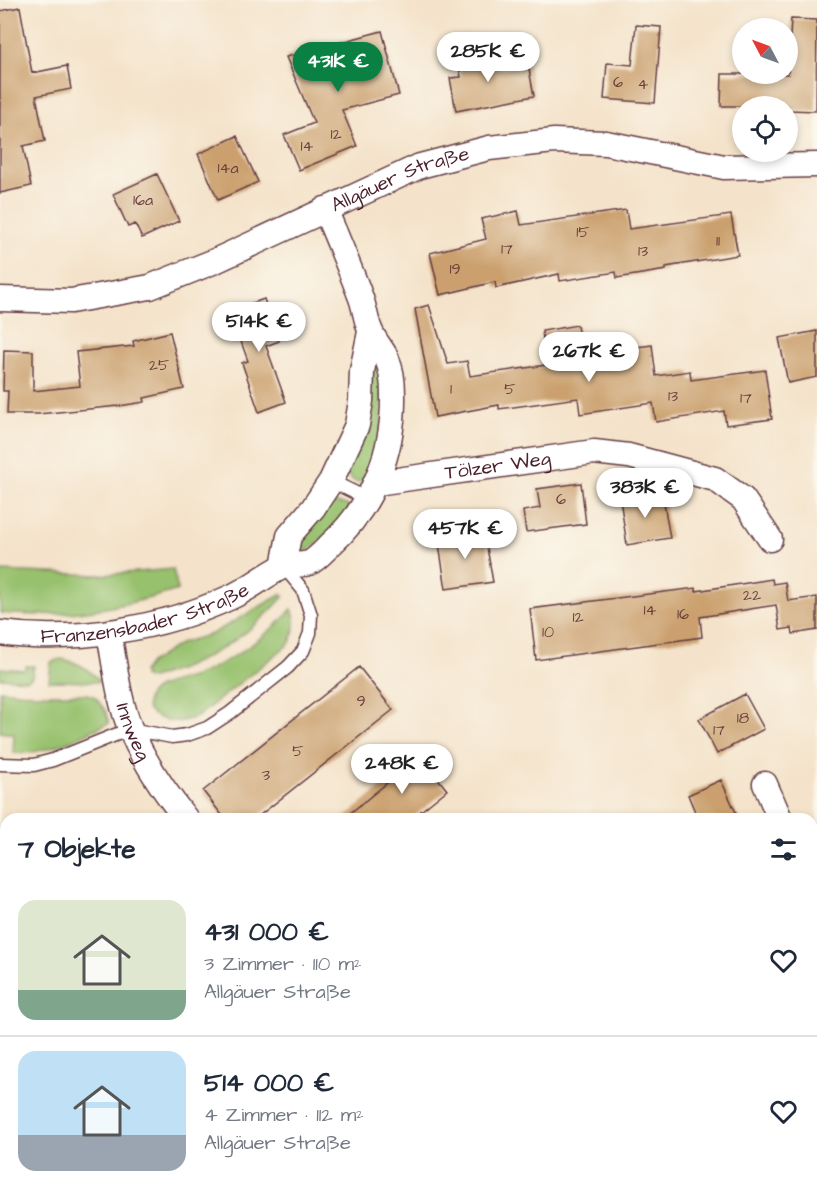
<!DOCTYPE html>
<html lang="de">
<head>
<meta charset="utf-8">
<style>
  :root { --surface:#fff; --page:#f2f2f3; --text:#1f2937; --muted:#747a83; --line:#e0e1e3; --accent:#0b8043 }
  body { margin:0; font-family:"Architects Daughter",sans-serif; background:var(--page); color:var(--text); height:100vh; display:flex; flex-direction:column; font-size:22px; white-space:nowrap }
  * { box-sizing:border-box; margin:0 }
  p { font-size:20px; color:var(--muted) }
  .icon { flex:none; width:33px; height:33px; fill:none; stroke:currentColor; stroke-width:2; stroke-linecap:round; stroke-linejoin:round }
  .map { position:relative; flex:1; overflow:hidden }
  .panel { position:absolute; left:0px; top:813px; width:818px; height:386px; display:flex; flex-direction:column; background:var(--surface); border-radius:18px 18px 0 0; box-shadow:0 3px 9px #0003 }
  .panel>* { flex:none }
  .needle { width:39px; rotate:311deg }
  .fabs { position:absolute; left:732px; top:18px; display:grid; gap:12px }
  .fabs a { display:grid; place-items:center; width:66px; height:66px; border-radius:50%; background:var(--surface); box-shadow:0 3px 9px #0003; font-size:30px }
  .price { position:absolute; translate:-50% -51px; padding:0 14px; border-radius:21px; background:#fff; color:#222; font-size:20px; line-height:39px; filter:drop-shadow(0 2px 3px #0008) }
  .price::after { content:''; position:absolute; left:50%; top:36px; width:18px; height:14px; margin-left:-9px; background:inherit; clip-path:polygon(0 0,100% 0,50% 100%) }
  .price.current { background:var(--accent); color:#fff }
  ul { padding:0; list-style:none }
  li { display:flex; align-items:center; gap:18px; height:150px; padding:0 18px }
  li+li { border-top:2px solid var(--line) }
  li span { display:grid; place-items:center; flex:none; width:168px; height:120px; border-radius:18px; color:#555 }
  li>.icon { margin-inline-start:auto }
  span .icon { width:72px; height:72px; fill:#fffc; stroke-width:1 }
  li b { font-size:26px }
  h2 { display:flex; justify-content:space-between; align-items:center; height:72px; padding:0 18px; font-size:26px }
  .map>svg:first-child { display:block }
  .green { fill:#97c16d; stroke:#70704c; stroke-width:1.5 }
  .building { fill:#cba06e }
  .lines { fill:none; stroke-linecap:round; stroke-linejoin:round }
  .service-casing { stroke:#643c43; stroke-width:15 }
  .minor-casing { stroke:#643c43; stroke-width:27 }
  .service { stroke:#fff; stroke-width:12 }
  .minor { stroke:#fff; stroke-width:24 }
  .labels { text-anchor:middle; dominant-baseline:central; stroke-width:6; stroke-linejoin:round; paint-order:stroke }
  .number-label { font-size:16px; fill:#6a3f3c }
  .street-label { font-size:20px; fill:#4a1f2b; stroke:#fbf7ec }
</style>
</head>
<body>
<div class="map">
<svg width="817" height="1198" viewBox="0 0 817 1198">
  <rect width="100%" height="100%" fill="#fbf7ec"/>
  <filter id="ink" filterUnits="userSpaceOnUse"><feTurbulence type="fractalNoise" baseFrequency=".0167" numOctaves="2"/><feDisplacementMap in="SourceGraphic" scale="12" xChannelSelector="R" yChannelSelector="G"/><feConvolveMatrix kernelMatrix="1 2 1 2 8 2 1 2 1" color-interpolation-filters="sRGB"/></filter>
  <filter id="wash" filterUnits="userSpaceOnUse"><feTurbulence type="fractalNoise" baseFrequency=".008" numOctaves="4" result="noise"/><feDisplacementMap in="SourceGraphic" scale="24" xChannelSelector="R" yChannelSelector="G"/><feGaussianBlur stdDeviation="1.35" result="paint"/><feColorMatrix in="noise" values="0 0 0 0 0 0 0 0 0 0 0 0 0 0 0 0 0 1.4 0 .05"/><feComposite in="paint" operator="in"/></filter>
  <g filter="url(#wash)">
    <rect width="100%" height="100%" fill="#f4e3ca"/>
    <path class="green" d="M375,366h3l4,7 -1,70 -18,39c-8,0 -14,-2 -17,-11z
      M331,502l16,3 3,4 -26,29 -28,21 -14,-6 45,-50z
      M173,569l5,21c-59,18 -116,29 -178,23v-42l100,4z
      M282,594l2,2c-34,40 -86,72 -137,83l-4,-3v-4l7,-9 31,-20 31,-9z
      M292,609c5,11 3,25 -3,35l-91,72c-18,8 -34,8 -50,-5 -3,-10 0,-18 9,-23 11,-6 28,-8 40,-13 34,-14 70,-38 95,-66z
      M61,659c18,3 27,10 40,23l-52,-1 2,-19z
      M26,666h8l-2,11 -4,3 -28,-2v-10l25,2z
      M0,690l37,4h50l8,3 10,13 4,13c-30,13 -62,32 -96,30l1,-19 -14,-2z"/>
    <g id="blocks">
      <path class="building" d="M20,7l12,66 35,-7 4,23 -35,7 9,45 -22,5 8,40 -31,7v-182z
        M791,19l26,1 -1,91 -28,-1v-4h-67l1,-32h66z
        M636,25l25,2 -6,76 -51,-4 3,-36 25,2z
        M382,31l17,64 -57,15 15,36 -58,24 -15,-35 30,-12 -28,-66z
        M485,51l2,8 15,10 26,-5 6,32 -78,15 -6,-33 11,-1 -4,-21z
        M237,136l21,46 -40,18 -20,-46z
        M157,174l22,47 -37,17 -7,-14 -7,3 -15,-33z
        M626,210l3,19 102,-14 7,40 -72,12v3l-49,8 -1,-6 -56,9 -1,-7 -63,14 -1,-6 -55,13 -10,-42 56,-14 -5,-20 37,-8 3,14z
        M264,299l15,42 -13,5 20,56 -27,10 -17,-49 6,-2 -18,-50z
        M429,305l19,59 19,-3 3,15 76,-11 -4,-34 35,-6 7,45 46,-7 -2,-15 24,-3 4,31 34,-5 1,9 74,-10 7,49 -46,6 -2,-14 -68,11 -3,-19 -73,11 -2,-16 -79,11v-4l-64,12 -20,-108z
        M817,331v46l-29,6 -9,-45z
        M170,332l14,57 -40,9 1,4 -26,4 -81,8h-31l1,-23h-5l1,-41 29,1v40l47,-5 -4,-34 58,-6 -1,-5z
        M581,483l5,41 -60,8 -3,-21 17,-3 -3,-19z
        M662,492l8,46 -43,7 -7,-46z
        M484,530l9,52 -47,7 -8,-51z
        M772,579l1,5 12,-2 3,19 29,-4v33l-24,4 -1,-6 -12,2 -4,-25 -76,12 2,20 -166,23 -6,-51 166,-21v3z
        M359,667l34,43 -138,109h-30l-22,-28z
        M745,694l19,35 -47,25 -18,-35z
        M420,756l27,34 -36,29h-68z
        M721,780l18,39h-41l-10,-24z"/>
    </g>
  </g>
  <g filter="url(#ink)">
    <use href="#blocks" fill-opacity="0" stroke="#643c43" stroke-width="1.5"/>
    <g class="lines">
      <defs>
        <path id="service" d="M331,481l37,18
          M0,764l34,1 19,-5 77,-31 42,8 15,-2 20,-7 23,-15 58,-46 15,-16 7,-18 1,-18 -8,-25 -20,-24
          M0,1183l6,7"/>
        <g id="minor">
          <path id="s1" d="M0,299l71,2 79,-14 65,-26 205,-95 69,-18 65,-7 52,2 118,24 93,-2"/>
          <path id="s2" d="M376,483l218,-31 35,4 86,23 28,20 27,40"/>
          <path d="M283,566l6,-30 24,-28 18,-27 26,-56 4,-24 1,-30 8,-39"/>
          <path id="s3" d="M0,633c75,10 162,-4 231,-36 18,-8 33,-21 51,-30 8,-4 18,-1 27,-4 7,-3 15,-12 21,-18 42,-38 64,-92 63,-150 0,-11 -1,-25 -6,-36 -4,-9 -12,-17 -16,-27 -5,-10 -6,-23 -10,-34 -11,-30 -24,-60 -36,-89"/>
          <path id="s4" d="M109,633c6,31 9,65 21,95 13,33 34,63 56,91"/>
          <path d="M765,784l15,35"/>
          <path d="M812,890l5,13"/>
          <path d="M812,1181l5,-1"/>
          <path d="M484,1192l4,6"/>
          <path d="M741,1198l23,-6"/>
        </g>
      </defs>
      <use href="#service" class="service-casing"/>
      <use href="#minor" class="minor-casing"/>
      <use href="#service" class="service"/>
      <use href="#minor" class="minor"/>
    </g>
  </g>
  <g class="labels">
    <g class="number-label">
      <text x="618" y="82">6</text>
      <text x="643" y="84">4</text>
      <text x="336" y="134">12</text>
      <text x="307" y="146">14</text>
      <text x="228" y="168">14a</text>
      <text x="143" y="200">16a</text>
      <text x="583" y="232">15</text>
      <text x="718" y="241">11</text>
      <text x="507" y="249">17</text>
      <text x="643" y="251">13</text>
      <text x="455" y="269">19</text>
      <text x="159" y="365">25</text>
      <text x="451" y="389">1</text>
      <text x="510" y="389">5</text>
      <text x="673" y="396">13</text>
      <text x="746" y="398">17</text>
      <text x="561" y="499">6</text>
      <text x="752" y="595">22</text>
      <text x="650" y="610">14</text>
      <text x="683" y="614">16</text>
      <text x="578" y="617">12</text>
      <text x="548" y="632">10</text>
      <text x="361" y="701">9</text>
      <text x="743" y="718">18</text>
      <text x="719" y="730">17</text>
      <text x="298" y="751">5</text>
      <text x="266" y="775">3</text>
    </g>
    <g class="street-label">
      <text stroke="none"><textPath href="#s1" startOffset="424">Allgäuer Straße</textPath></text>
      <text stroke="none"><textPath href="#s2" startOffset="123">Tölzer Weg</textPath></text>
      <text stroke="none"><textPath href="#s3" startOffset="148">Franzensbader Straße</textPath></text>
      <text stroke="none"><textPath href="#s4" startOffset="102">Innweg</textPath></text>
    </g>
  </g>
</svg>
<div class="fabs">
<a><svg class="needle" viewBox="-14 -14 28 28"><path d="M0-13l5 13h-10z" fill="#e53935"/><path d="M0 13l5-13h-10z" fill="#747a83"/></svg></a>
<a><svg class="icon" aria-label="locate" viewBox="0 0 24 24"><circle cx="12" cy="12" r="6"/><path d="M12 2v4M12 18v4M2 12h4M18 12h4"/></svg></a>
</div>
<b class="price" style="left:488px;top:83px">285K €</b>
<b class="price current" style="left:338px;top:93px">431K €</b>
<b class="price" style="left:259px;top:353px">514K €</b>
<b class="price" style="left:589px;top:383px">267K €</b>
<b class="price" style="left:645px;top:519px">383K €</b>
<b class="price" style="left:465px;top:560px">457K €</b>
<b class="price" style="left:402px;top:795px">248K €</b>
<section class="panel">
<h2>7 Objekte<svg class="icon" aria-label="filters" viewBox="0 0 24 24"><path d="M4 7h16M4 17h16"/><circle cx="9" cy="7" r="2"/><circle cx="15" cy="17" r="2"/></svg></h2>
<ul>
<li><span style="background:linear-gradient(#dfe7d0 75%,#7fa58c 0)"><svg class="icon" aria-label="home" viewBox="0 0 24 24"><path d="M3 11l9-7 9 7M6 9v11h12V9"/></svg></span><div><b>431 000 €</b><p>3 Zimmer · 110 m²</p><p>Allgäuer Straße</p></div><svg class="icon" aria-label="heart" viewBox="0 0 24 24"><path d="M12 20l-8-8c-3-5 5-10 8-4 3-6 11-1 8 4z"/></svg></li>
<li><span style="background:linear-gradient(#bfe0f5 70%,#9aa5b1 0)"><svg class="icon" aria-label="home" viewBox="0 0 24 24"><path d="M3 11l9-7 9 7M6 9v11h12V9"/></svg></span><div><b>514 000 €</b><p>4 Zimmer · 112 m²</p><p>Allgäuer Straße</p></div><svg class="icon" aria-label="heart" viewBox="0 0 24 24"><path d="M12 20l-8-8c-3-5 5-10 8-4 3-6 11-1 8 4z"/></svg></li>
</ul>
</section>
</div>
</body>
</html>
